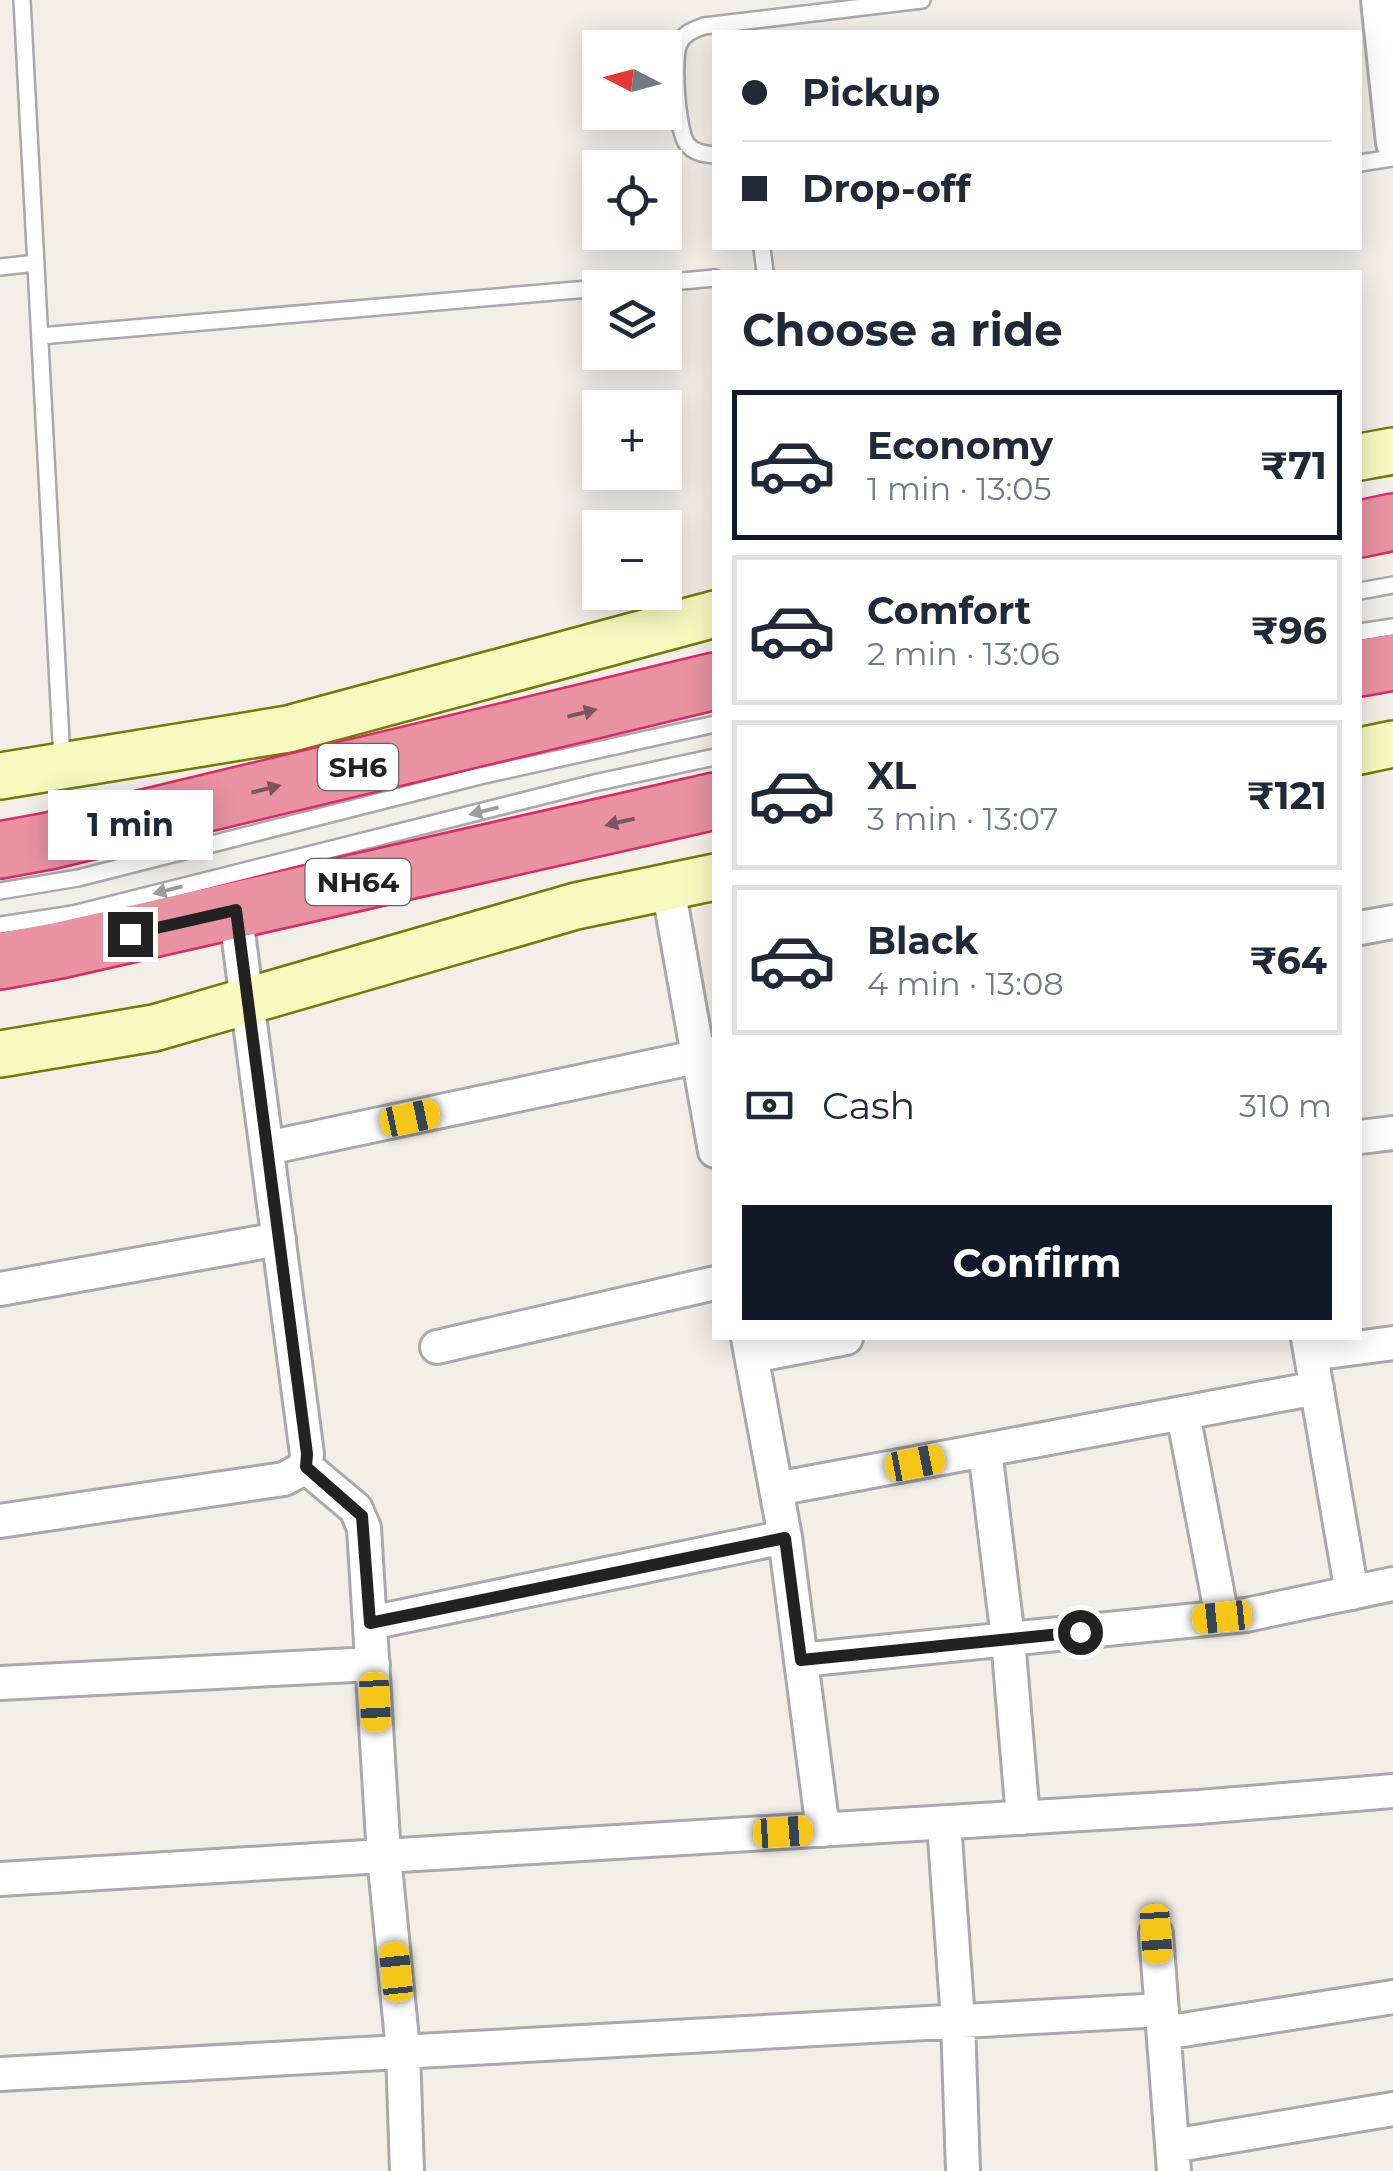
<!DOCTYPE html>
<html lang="en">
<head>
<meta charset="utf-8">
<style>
  :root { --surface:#fff; --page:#f2f2f3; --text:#1f2937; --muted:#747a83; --line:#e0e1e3; --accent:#111827 }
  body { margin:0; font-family:Montserrat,sans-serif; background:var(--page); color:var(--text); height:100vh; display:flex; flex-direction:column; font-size:38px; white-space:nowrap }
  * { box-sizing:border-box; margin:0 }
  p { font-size:32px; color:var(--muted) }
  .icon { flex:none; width:55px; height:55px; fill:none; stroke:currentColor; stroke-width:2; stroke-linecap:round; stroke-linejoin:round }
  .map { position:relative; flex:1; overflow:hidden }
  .details { position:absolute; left:712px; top:270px; width:650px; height:1070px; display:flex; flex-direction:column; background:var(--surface); border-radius:0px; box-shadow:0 5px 25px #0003 }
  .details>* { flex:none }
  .top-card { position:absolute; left:712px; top:30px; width:650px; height:220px; border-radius:0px; box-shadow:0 5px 25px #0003; display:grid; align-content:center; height:220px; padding:0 30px; background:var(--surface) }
  .needle { width:65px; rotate:276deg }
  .fabs { position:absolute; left:582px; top:30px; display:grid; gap:20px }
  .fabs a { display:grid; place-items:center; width:100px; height:100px; border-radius:0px; background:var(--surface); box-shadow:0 5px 25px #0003; font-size:50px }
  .end { position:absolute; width:45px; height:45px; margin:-22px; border:12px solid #222; background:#fff; box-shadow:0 0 0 5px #fff }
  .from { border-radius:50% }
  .bubble { position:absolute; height:70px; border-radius:0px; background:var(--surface); box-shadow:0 5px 25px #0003; font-size:32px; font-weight:700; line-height:70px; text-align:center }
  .car { position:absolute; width:30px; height:60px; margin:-30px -15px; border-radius:12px; box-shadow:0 0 8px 2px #0007; background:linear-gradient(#f5c518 24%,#345 0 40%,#f5c518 0 76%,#345 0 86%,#f5c518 0) }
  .top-card b { display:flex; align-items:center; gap:35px; height:95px; font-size:38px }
  .top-card b+b { border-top:2px solid var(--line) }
  .top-card i { width:25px; height:25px; background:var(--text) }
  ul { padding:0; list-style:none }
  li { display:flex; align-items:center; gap:30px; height:150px; margin:0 20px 15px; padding:0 10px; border:5px solid var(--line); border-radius:0px }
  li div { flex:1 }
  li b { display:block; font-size:38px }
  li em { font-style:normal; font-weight:700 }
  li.current { border-color:var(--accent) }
  li>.icon { width:90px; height:90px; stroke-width:1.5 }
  h2 { padding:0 30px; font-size:45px; line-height:120px }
  .pay { display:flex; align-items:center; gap:25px; height:110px; padding:0 30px; font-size:38px }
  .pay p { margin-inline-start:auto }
  .primary-button { display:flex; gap:20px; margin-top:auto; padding:20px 30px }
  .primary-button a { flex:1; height:115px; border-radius:0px; background:var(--accent); color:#fff; font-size:40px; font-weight:700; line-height:115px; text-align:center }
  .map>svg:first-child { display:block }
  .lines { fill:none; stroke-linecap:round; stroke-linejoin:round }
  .lane-casing { stroke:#a9a9a9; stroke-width:20 }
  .street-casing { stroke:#a9a9a9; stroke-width:38 }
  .secondary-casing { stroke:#707d05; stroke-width:50 }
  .highway-casing { stroke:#dc2a67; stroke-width:60 }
  .lane { stroke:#fff; stroke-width:15 }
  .street { stroke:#fff; stroke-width:32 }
  .secondary { stroke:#f7fabf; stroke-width:45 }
  .highway { stroke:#e892a2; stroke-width:55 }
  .oneway { fill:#7b545c }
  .oneway2 { fill:#9c9c9c }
  .route { stroke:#222; stroke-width:12 }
  .labels { text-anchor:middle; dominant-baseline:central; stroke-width:10; stroke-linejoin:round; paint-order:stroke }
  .shield { fill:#fff; stroke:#646464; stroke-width:2.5 }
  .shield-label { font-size:28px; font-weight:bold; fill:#222 }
</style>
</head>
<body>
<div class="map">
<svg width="1393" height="2171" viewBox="0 0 1393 2171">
  <rect width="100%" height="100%" fill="#f2efe9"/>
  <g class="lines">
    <!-- lane casing -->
    <g class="lane-casing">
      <path id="lane" d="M22,0L62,760
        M715,155C704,154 694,153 687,144C677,131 672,58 679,44C684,33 693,30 704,26L922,0
        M1360,163L1393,158
        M762,248L765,272
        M0,267L36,263
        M604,288L715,278
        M40,336L600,288
        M1360,591L1393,585
        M1360,632L1393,627
        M0,891L78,878L480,776L715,724
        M0,925L73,914L594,783L715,757"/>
    </g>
    <!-- street casing -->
    <g class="street-casing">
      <path id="street" d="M1378,0L1393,143
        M668,887L715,1151
        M1360,928L1393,922
        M1360,1137L1393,1133
        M267,1148L715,1053
        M0,1289L279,1239
        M748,1338L785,1537L823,1830
        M1308,1338L1352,1593
        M437,1347L715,1283
        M1311,1354L1393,1343
        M752,1356L846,1338
        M1183,1414L1222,1617
        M985,1450L1008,1639L1023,1818
        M306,1467L356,1509L364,1528L384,1856L403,2050L407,2171
        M776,1489L1317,1388
        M0,1521L284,1479L306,1467L307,1454L235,910
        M370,1623L785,1537
        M801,1660L1246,1615L1393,1584
        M0,1683L373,1664
        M944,1823L958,2021L963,2171
        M0,1879L1199,1807L1393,1791
        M1156,1934L1174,2171
        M1164,2033L1393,1997
        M0,2074L1162,2010
        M1172,2146L1393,2109"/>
    </g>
    <!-- secondary casing -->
    <g class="secondary-casing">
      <path id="secondary" d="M1360,457L1393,451
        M1360,751L1393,744
        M0,776L288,729L715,614
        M0,1054L154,1028L576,906L715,877"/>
    </g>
    <!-- highway casing -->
    <g class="highway-casing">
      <path id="highway" d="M1360,529L1393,522
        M1360,668L1393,662
        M0,850L49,841L715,681
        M0,961L60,950L715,801"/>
    </g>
    <!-- lane -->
    <use href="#lane" class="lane"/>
    <!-- street -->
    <use href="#street" class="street"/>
    <!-- secondary -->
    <use href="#secondary" class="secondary"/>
    <!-- highway -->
    <use href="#highway" class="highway"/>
  </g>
  <!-- one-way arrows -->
  <defs><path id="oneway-solid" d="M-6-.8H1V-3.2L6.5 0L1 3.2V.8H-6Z" transform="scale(2.5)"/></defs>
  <g class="oneway">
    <use href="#oneway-solid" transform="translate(582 713) rotate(-14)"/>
    <use href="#oneway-solid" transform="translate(266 789) rotate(-14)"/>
    <use href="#oneway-solid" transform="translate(620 822) rotate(167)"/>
  </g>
  <g class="oneway2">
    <use href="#oneway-solid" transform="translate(484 811) rotate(166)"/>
    <use href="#oneway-solid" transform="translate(168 890) rotate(166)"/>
  </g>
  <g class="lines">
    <!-- route -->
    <path class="route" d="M130,934L236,910L307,1454L306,1467L362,1516L370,1623L785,1538L801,1660L1080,1632"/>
  </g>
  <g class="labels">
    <!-- shield labels -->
    <g class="shield">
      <rect x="318" y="744" width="80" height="46" rx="8"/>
      <rect x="305.5" y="859" width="105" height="46" rx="8"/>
    </g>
    <g class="shield-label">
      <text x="358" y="767">SH6</text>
      <text x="358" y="882">NH64</text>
    </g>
  </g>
</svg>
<div class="fabs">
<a><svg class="needle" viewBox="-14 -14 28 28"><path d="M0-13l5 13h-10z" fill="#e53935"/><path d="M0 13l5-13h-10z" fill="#747a83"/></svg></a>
<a><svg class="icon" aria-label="locate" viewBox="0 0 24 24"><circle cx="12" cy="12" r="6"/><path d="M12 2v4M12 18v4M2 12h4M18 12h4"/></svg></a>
<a><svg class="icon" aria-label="layers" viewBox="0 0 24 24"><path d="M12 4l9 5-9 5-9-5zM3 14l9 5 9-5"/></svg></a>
<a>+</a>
<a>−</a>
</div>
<i class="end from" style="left:1080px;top:1632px"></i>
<i class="end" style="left:130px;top:934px"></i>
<div class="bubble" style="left:48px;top:790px;width:165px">1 min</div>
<i class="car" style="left:410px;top:1118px;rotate:78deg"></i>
<i class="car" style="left:915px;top:1463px;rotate:79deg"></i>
<i class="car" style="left:1222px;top:1617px;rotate:264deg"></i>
<i class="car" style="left:375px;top:1702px;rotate:177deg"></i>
<i class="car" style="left:783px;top:1832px;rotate:86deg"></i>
<i class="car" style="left:1156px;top:1934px;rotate:176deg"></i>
<i class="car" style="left:396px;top:1972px;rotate:354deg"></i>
<div class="top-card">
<b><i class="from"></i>Pickup</b>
<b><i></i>Drop-off</b>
</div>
<section class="details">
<h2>Choose a ride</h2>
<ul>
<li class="current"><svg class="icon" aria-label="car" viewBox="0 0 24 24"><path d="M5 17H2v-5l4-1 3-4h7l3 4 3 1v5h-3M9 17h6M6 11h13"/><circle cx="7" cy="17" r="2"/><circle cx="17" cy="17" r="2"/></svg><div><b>Economy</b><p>1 min · 13:05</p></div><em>₹71</em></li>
<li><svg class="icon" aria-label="car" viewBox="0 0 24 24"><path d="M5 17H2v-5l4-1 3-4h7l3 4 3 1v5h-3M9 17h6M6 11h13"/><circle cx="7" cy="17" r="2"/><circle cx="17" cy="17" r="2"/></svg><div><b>Comfort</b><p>2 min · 13:06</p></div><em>₹96</em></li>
<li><svg class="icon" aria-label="car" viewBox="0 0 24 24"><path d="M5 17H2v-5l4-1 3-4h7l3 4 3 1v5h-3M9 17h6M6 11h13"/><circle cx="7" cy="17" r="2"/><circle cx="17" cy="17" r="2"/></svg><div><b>XL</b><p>3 min · 13:07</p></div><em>₹121</em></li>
<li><svg class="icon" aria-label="car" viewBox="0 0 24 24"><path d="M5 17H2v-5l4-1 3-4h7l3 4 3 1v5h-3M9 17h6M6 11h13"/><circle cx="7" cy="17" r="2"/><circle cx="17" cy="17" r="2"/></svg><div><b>Black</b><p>4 min · 13:08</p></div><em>₹64</em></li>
</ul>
<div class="pay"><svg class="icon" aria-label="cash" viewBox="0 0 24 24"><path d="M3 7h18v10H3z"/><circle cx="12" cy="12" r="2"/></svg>Cash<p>310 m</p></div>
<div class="primary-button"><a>Confirm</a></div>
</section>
</div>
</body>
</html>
